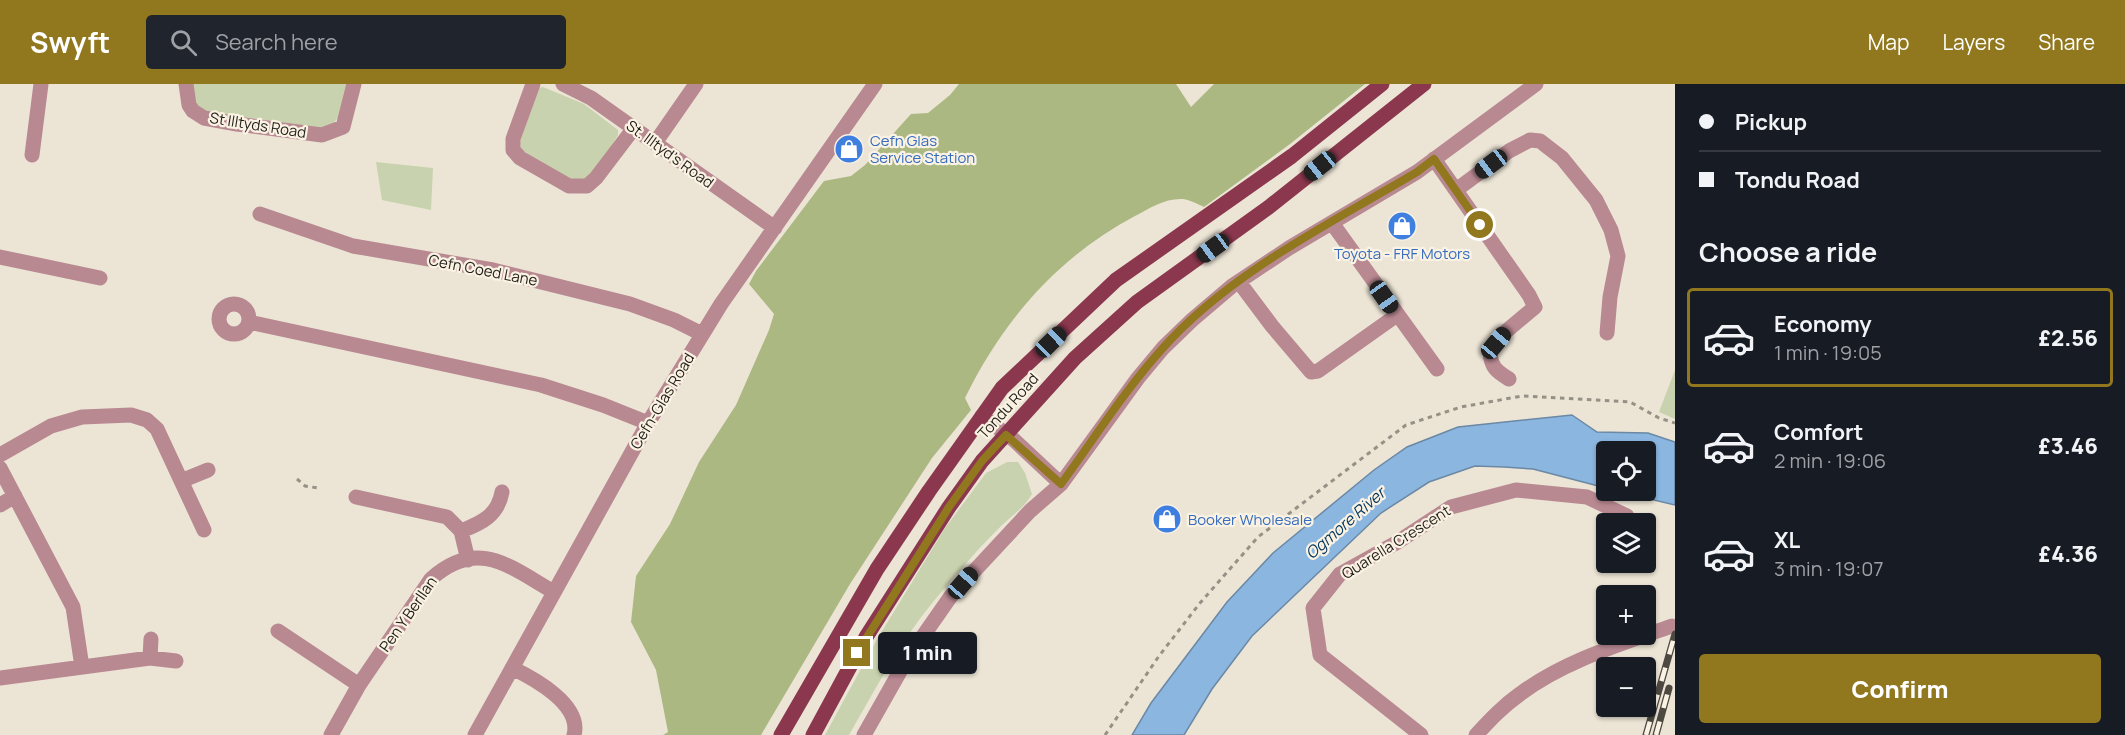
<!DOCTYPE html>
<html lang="en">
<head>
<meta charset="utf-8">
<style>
  :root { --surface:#171b24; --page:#20242c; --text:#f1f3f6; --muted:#9ea1a6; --line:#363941; --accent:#91781f }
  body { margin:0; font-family:Manrope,sans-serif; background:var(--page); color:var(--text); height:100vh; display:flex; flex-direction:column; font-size:22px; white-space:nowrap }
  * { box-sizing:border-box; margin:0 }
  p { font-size:20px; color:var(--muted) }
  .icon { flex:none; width:33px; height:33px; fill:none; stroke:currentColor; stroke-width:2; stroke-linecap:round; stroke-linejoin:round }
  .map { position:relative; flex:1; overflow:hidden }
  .side { display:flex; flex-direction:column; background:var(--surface); width:450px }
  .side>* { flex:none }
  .hud { display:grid; align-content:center; height:132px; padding:0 24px; background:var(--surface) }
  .fabs { position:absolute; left:1596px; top:357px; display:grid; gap:12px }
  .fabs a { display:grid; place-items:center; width:60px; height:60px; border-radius:6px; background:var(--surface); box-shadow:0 2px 4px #0004; font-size:30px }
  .end { position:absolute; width:27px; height:27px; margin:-14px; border:8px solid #91781f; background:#fff; box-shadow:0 0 0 3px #fff }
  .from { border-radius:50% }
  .bubble { position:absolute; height:42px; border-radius:6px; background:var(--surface); box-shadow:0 2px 4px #0004; font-size:20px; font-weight:800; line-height:42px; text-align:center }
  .car { position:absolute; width:18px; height:36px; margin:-18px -9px; border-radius:8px; box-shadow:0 0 4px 2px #0007; background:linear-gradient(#222 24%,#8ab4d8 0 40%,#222 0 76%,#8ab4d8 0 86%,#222 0) }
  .hud b { display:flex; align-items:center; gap:21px; height:57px; font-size:22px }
  .hud b+b { border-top:2px solid var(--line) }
  .hud i { width:15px; height:15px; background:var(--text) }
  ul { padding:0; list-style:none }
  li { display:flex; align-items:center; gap:18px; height:99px; margin:0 12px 9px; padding:0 12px; border:3px solid transparent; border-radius:6px }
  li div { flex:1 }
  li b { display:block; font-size:22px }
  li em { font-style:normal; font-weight:800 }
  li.selected { border-color:var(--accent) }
  li>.icon { width:54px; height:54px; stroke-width:1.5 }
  h2 { padding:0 24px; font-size:27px; line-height:72px }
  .primary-button { display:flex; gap:12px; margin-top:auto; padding:12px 24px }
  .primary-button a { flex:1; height:69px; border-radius:6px; background:var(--accent); color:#fff; font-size:24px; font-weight:800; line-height:69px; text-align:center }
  header { display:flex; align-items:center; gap:36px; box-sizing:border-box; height:84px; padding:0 30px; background:var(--accent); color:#fff }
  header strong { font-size:28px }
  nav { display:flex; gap:33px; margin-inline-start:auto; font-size:21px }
  .search { width:420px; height:54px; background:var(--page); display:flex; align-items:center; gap:15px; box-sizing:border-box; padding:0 21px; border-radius:6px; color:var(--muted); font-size:22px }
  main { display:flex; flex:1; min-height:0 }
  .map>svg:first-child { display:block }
  .green { fill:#c9d2ae }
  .forest { fill:#abb882 }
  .water { fill:#8bb6df; stroke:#6b88a4; stroke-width:1.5 }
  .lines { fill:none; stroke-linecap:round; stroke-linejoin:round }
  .path { stroke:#969186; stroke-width:3; stroke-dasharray:4.5 4.5; stroke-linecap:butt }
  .minor { stroke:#b98992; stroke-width:15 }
  .major { stroke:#8b384e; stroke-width:15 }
  .rail-casing { stroke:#4d4942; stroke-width:7 }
  .rail { stroke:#faf2e3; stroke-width:4.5; stroke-dasharray:14; stroke-linecap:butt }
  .route { stroke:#91781f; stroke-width:8 }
  .labels { text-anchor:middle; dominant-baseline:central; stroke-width:4.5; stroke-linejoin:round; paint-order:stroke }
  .street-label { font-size:15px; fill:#211e19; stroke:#faf2e3 }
  .shop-label { font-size:15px; fill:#366cbe; stroke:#faf2e3; text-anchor:start }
  .water-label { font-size:16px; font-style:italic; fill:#03365d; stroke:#faf2e3 }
</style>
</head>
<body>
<header>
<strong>Swyft</strong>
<div class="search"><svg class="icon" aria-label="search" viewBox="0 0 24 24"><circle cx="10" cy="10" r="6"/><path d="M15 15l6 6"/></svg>Search here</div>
<nav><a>Map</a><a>Layers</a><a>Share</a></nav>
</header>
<main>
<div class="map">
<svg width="1675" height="651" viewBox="0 0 1675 651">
  <rect width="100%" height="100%" fill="#ece5d6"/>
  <!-- green -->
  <path class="green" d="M193,0H348C343,20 344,36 324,45L211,30C194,22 194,18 193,0Z
    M543,3L584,20L618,46V51C608,66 594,100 573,97C566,95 535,76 526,71L521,65L520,58L539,4Z
    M376,78L433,84L431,126L382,116Z
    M1675,286V335L1659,328Z
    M1007,378H1018L1025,389L1032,410C1024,425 1009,433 997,446C974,469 953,494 933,518C899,559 875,606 849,651H825L876,557L945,444L986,389Z"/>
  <!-- forest -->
  <path class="forest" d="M959,0H1176L1191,23L1214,0H1365L1290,60L1204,123C1198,120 1190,116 1183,115C1165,114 1150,124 1135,132C1058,173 1003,236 965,314L971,326L932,374L850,500L761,651H663L668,648L656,586L631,538L636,492L670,440L699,378L736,321L769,246L774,230L749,200L756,187L824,97L851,92L865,81L911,30L928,29L950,11Z"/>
  <!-- water -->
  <path class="water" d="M1572,331L1597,348L1648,349L1675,358V421L1616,407L1646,406V368H1606V404L1533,385L1504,383L1475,382L1429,398L1381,429L1252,552L1212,605L1184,651H1132L1151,619L1227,518L1273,469L1374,386L1407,363L1458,343Z"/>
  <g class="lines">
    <!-- path -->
    <path class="path" d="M297,395L305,402L318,404
      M1105,651L1159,572L1200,519L1258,453L1406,341L1461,323L1522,312L1630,318L1659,334L1675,339"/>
    <!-- minor -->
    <path class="minor" d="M186,0L189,21L193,27L204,34L237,40L322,51L343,43L354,0
      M533,0L513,55V66L520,74L569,102H587L596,94L634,44
      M563,0L591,14L775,144
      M655,59L696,0
      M32,71L41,0
      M1434,75L1529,211L1535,223L1504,249L1490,268C1491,283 1496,287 1509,295
      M1456,106L1509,67L1530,56L1540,57L1562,74L1596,116L1611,146L1618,172L1610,213L1607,249
      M260,130L353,162L493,186L630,220L674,236L702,250
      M1332,139L1437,285
      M0,173L100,194
      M1239,198L1272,242L1311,288L1318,287L1397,231
      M219 235a15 15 0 1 1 30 0a15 15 0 1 1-30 0Z
      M249,238L541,301L603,321L648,339
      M982,332L1014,356L1061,400
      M0,371L51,342L82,333L131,331L147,336L157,345L204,446
      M0,384L73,523L82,583
      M181,397L208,386
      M356,413L447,433L461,447L468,476
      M0,421L15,412
      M461,447C482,439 498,431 502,408
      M278,547L359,601
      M150,574L151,555
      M512,584C535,595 582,621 574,651
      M0,594L150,574L176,577
      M331,651L359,601L431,495C478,453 510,483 554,508
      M475,651L648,339L721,220L875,0
      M864,651L907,575L951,512L1030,427L1061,400L1138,294L1163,264L1192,236L1232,202L1289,164L1417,88L1536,0
      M1421,651L1320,571L1313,524L1340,490L1396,459L1451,423L1516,406L1587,413L1627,432
      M1476,651C1490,636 1503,622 1520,610C1564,577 1621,560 1672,542"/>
    <!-- major -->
    <path class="major" d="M781,651L877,485L929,407L1002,304L1116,196L1292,72L1382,0
      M813,651L866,553L949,423L982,377L1075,274L1137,218L1269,123L1424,0"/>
    <!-- rail casing -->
    <g class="rail-casing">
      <path id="rail" d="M1646,651L1675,550
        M1656,651L1669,604"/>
    </g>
    <!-- rail -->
    <use href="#rail" class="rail"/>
  </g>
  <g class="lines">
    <!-- route -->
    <path class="route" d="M857,569L949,423L982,377L1006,351L1061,400C1094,355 1125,306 1162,265C1229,189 1331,139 1417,88L1434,75L1480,141"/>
  </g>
  <!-- icons -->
  <defs>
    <g id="shop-disc" transform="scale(1.5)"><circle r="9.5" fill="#3f7fe0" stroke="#faf2e3"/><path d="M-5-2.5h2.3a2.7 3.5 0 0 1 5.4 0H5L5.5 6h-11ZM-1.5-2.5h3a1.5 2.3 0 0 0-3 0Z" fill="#fff"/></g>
  </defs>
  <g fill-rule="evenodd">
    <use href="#shop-disc" x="849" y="65"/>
    <use href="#shop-disc" x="1402" y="142"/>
    <use href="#shop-disc" x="1167" y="435"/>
  </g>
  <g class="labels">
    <!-- street labels -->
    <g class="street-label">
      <text transform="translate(258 41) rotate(9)">St Illtyds Road</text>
      <text transform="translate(670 70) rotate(36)">St. Illtyd's Road</text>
      <text transform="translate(483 186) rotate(11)">Cefn Coed Lane</text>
      <text transform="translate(662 317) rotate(-59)">Cefn-Glas Road</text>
      <text transform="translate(1008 322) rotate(-48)">Tondu Road</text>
      <text transform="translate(1396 458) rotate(-32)">Quarella Crescent</text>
      <text transform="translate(408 530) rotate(-55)">Pen Y Berllan</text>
    </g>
    <!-- shop labels -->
    <g class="shop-label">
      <text x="870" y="56">Cefn Glas<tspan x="870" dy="17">Service Station</tspan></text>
      <text x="1402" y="169" text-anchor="middle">Toyota - FRF Motors</text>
      <text x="1188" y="435">Booker Wholesale</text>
    </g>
    <!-- water labels -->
    <g class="water-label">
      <text transform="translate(1345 439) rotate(-41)">Ogmore River</text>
    </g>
  </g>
</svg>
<div class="fabs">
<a><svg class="icon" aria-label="locate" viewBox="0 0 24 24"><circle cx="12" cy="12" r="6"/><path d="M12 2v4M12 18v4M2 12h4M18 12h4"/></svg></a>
<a><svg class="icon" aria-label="layers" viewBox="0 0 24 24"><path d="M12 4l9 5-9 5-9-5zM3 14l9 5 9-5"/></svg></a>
<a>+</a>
<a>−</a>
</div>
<i class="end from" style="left:1480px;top:141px"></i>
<i class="end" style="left:857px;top:569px"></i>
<div class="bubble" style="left:878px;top:548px;width:99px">1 min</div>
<i class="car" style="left:1491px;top:80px;rotate:233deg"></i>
<i class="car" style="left:1320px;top:82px;rotate:231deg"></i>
<i class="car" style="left:1213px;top:164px;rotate:234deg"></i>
<i class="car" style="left:1384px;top:213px;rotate:145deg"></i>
<i class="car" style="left:1051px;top:258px;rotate:46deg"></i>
<i class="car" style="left:1496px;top:259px;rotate:40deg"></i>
<i class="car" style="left:963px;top:499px;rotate:41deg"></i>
</div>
<section class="side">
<div class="hud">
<b><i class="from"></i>Pickup</b>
<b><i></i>Tondu Road</b>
</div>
<h2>Choose a ride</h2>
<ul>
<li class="selected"><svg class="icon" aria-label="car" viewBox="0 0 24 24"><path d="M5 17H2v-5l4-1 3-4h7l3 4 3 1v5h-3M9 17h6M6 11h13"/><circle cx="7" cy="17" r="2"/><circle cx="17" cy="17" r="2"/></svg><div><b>Economy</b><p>1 min · 19:05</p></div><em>£2.56</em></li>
<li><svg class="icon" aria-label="car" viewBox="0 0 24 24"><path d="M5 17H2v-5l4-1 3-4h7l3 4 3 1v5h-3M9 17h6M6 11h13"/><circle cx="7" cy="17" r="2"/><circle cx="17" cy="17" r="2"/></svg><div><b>Comfort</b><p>2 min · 19:06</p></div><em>£3.46</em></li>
<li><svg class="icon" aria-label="car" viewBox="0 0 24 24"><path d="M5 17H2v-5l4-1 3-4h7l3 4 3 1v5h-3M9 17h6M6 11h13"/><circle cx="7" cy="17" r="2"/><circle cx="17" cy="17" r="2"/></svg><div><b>XL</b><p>3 min · 19:07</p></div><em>£4.36</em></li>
</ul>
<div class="primary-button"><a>Confirm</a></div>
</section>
</main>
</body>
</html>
